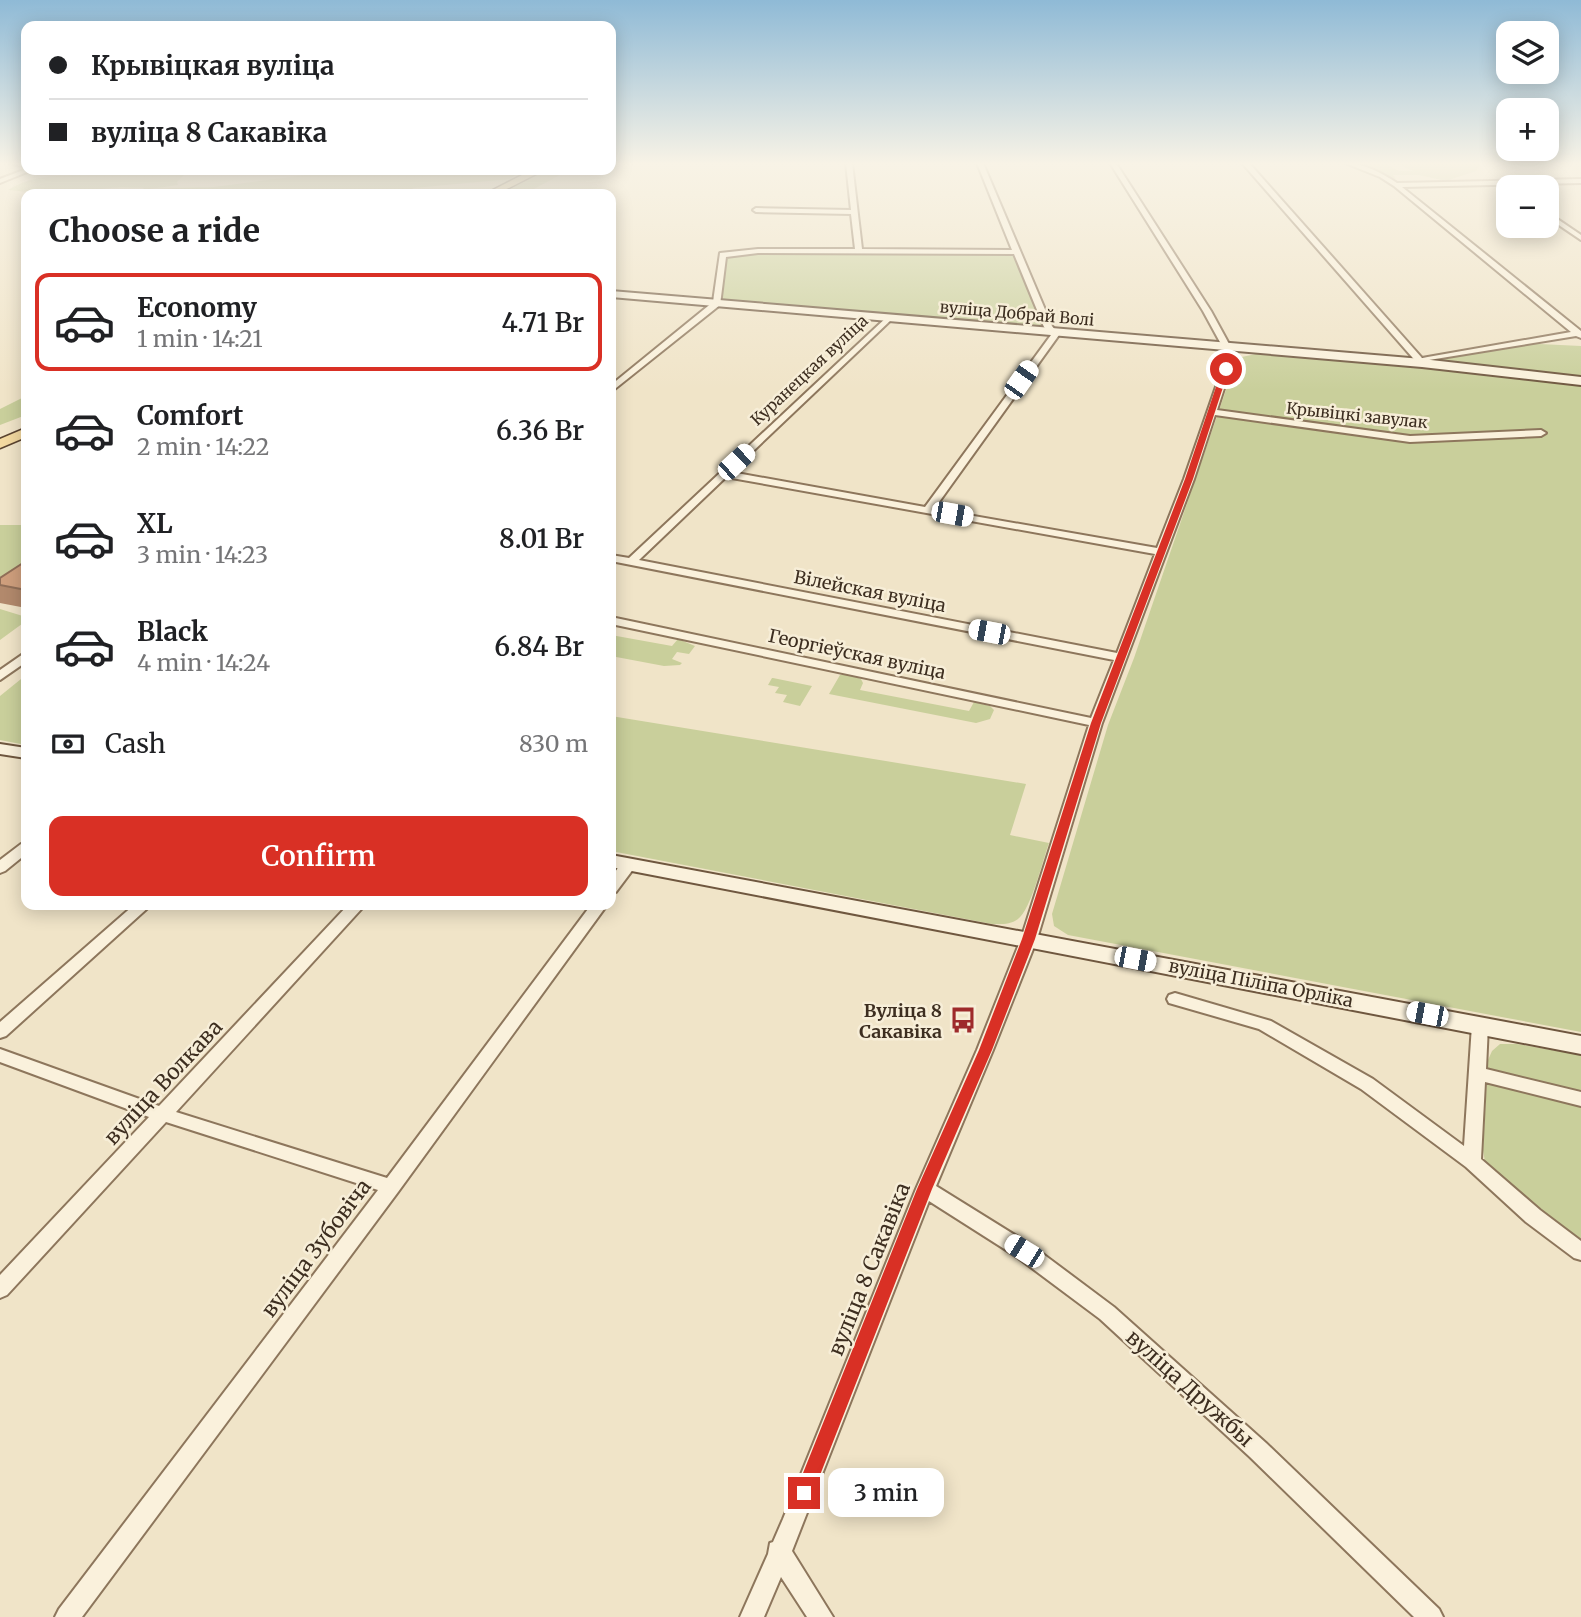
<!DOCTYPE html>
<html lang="en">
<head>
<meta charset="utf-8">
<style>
  :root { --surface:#fff; --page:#f6f6f6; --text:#202124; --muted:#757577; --line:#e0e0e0; --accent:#d93025 }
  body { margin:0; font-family:Merriweather,serif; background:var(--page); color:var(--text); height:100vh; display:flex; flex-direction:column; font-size:26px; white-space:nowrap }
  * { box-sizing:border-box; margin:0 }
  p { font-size:23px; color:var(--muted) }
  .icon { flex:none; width:38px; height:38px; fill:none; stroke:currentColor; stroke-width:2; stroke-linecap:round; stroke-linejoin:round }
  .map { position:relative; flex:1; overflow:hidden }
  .drawer { position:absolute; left:21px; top:189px; width:595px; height:721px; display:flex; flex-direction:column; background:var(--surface); border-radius:14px; box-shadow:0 4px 18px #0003 }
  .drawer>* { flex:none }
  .guide { position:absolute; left:21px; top:21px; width:595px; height:154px; border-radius:14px; box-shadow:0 4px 18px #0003; display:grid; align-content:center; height:154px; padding:0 28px; background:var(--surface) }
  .buttons { position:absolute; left:1496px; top:21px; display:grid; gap:14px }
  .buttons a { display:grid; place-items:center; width:63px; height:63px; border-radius:14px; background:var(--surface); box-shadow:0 4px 18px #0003; font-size:35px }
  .end { position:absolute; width:32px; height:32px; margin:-16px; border:9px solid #d93025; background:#fff; box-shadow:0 0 0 4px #fff }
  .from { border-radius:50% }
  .bubble { position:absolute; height:49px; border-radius:14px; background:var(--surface); box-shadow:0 4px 18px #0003; font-size:23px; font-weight:600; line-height:49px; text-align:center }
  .car { position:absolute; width:21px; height:42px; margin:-21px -10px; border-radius:9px; box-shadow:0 0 5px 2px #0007; background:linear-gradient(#fff 24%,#345 0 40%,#fff 0 76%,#345 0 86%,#fff 0) }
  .guide b { display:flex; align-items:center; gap:24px; height:66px; font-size:26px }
  .guide b+b { border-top:2px solid var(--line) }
  .guide i { width:18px; height:18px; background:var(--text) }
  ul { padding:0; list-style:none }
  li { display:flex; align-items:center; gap:21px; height:98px; margin:0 14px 10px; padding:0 14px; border:4px solid transparent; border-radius:14px }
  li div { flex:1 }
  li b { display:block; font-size:26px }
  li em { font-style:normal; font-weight:600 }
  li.current { border-color:var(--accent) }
  li>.icon { width:63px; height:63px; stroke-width:1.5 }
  h2 { padding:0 28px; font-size:32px; line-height:84px }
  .pay { display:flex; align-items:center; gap:18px; height:77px; padding:0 28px; font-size:26px }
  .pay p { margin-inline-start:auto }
  .primary-button { display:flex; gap:14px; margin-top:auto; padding:14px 28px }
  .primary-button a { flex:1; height:80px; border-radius:14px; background:var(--accent); color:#fff; font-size:28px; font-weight:600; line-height:80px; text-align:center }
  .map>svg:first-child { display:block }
  .green { fill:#c9cf9b }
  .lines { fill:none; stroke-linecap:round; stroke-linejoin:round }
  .street-casing { stroke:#8d765c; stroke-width:4 }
  .secondary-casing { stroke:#6f573f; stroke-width:4 }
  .primary-casing { stroke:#5b4430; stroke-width:3 }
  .street { fill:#faf1dc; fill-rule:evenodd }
  .secondary { fill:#faf1dc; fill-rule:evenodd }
  .primary { fill:#f3d9a0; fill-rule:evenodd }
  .wall { fill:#b2896c }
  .building { fill:#cf9f7d; stroke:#916f58; stroke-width:2 }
  .route { fill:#d93025 }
  .labels { text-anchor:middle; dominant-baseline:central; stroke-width:5; stroke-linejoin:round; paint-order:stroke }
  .far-street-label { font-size:16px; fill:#3d2e20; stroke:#f7eed8 }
  .street-label { font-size:18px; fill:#3d2e20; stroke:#f7eed8 }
  .poi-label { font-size:18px; font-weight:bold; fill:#3d2e20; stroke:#f7eed8; text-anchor:end }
  .near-street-label { font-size:21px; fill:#3d2e20; stroke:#f7eed8 }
</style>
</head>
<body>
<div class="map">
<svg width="1581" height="1617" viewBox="0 0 1581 1617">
  <rect width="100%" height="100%" fill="#f0e4c8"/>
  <!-- green -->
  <path class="green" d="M1354,163H1384L1399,171H1413L1396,163H1482L1476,171L1446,181L1419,175H1393L1396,179L1390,178Z
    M132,170H227L185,174L177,182L178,185L150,189L214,187L343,170H522L510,179L414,188L408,191L379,194H150L140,191L144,188L122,187L49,194L8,190C46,166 91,182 132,170Z
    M545,170H569L534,189L537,194H518L521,191L501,193Z
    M1016,252L1052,331L717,303L721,258L732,253Z
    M1520,343L1581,346V1032L1068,935L1054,926L1052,914L1108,725L1134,658L1237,358L1256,354L1352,360L1426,358Z
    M26,396V415L0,425V409Z
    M0,525H26V584L0,603Z
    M0,609L26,617V621L0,640Z
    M611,635L672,646L678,639L695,646L689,654L677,652L672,659L682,663L680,665L664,666L611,656Z
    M848,674L861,679L863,683L860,690L969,711L974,702L990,706L994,710L990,719L976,723L829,694L840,675Z
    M26,675V745L0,740V696Z
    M772,678H773L812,686L800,706L783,702L787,695L775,693L779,687L768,685Z
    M611,716L1026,784L1010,835L1049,843C1043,859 1031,910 1018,919C1010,925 1001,924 992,924L611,851Z
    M1500,1044H1517L1581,1055V1240L1493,1174L1485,1162L1483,1150L1488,1060L1492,1051Z"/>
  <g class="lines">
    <!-- street casing -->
    <g class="street-casing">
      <path id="street" d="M9,163H26V167Z
        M846,163H852L862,249L1012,250L977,163H983L1052,326L1059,335L934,509L1157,548L1184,479L1227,355L1203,311L1110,163H1116L1211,311L1235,355L1217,410L1410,436L1541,430L1546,433L1541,436L1410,442L1215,415L1194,479L1102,723L1037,939L993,1050L936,1186L1031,1245L1114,1307L1266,1443L1439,1609L1443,1617H1414L1250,1457L1100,1319L1017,1257L929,1201L792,1551L833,1617H807L781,1577L764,1617H740L768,1554L770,1543L773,1542L783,1519L916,1189L977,1050L1021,939L1089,725L611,624V617L1091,718L1114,660L611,561V555L629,558L888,316H891V320L731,472L925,507L1051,335L1044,327L1014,254L758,253L726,257L720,305L611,392V385L713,302L720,253L758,249H855L851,214L756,212L753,210L756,208L851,210ZM726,477L1155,554L1117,653L639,560Z
        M1242,163H1249L1422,358L1571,332L1394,186L1380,177L1345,163C1363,163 1382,173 1397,183L1581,179V183L1402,187L1581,331V338L1576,336L1429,360L1425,365H1419Z
        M26,169L32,170L0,183V179Z
        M1547,212L1581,235V240L1547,217Z
        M26,652V662L0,680V670Z
        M26,842V854L5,871L0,873V860L21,844Z
        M630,859L637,864L616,892L611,894C611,880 615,864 630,859Z
        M134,905H151L6,1036L0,1038V1022Z
        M348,905H365L176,1112L387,1178L591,905H607L398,1192L82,1617H55L59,1609L378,1190L166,1122L7,1295L0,1298V1275L149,1117L0,1062V1049L159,1106Z
        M1175,993L1271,1021L1373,1079L1464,1146L1472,1025L1474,1021L1480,1019L1486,1021L1488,1025L1486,1069L1581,1092V1106L1485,1082L1481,1159L1540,1210L1581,1241V1260L1574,1258L1526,1222L1466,1167L1361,1089L1259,1029L1169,1003L1167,999L1169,995Z"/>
    </g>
    <!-- secondary casing -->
    <g class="secondary-casing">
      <path id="secondary" d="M611,291L1422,359L1581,377V385L1422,367L611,297Z
        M0,744L26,748V758L0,754Z
        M611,855L1581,1036V1054L611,867Z"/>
    </g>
    <!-- primary casing -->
    <g class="primary-casing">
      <path id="primary" d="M532,170H544L497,194H485Z
        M26,428V437L0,448V439Z"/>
    </g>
    <!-- street -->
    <use href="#street" class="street"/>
    <!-- secondary -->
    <use href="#secondary" class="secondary"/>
    <!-- primary -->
    <use href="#primary" class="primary"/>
  </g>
  <!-- wall -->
  <path class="wall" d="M26,561V608L0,603V578Z"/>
  <!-- building -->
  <path class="building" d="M26,561V590L0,585V578Z"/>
  <!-- sky -->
  <linearGradient id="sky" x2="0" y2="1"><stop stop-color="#8fbad6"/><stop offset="0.42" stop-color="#f8f3e6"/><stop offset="1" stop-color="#f8f3e6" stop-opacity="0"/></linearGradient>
  <rect width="1581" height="390" fill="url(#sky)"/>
  <!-- route -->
  <path class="route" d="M1226,367L1229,369L1193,479L1101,723L1035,939L992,1050L932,1189L813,1493L811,1499L804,1502L798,1499L795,1493L917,1189L979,1050L1022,939L1091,723L1185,479L1222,369Z"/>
  <!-- icons -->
  <defs>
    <g id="bus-bare" transform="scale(2.1)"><path d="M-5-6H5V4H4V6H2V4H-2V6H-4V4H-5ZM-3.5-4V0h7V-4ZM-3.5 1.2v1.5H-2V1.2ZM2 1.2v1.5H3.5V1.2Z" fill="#9e2a2b" stroke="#f7eed8" stroke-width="2.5" paint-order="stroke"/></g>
  </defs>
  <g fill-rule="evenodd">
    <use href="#bus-bare" x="963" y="1020"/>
  </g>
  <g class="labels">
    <!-- far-street labels -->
    <g class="far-street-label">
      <text transform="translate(1017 313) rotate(5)">вуліца Добрай Волі</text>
      <text transform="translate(809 370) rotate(-43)">Куранецкая вуліца</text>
      <text transform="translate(1357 415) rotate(6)">Крывіцкі завулак</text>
    </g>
    <!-- street labels -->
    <g class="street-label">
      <text transform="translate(870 591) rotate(11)">Вілейская вуліца</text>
      <text transform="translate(857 654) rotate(12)">Георгіеўская вуліца</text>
      <text transform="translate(1261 983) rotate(11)">вуліца Піліпа Орліка</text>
    </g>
    <!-- poi labels -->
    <g class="poi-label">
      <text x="942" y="1010">Вуліца 8<tspan x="942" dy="21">Сакавіка</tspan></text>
    </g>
    <!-- near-street labels -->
    <g class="near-street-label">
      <text transform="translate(163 1082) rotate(-47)">вуліца Волкава</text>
      <text transform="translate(316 1248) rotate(-53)">вуліца Зубовіча</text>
      <text transform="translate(869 1269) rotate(-68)">вуліца 8 Сакавіка</text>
      <text transform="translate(1190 1388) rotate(42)">вуліца Дружбы</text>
    </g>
  </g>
</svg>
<div class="buttons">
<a><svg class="icon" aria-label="layers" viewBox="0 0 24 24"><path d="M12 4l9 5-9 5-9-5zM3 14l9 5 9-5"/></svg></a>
<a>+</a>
<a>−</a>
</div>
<i class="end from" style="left:1226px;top:369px"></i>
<i class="end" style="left:804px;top:1493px"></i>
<div class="bubble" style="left:828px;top:1468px;width:116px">3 min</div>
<i class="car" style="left:1021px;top:380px;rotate:35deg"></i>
<i class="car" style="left:736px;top:462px;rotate:47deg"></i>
<i class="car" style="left:952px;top:514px;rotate:100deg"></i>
<i class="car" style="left:989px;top:632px;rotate:281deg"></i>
<i class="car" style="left:1135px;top:959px;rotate:101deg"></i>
<i class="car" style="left:1427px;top:1014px;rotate:281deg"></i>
<i class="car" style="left:1024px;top:1251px;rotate:302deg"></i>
<div class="guide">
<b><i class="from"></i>Крывіцкая вуліца</b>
<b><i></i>вуліца 8 Сакавіка</b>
</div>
<section class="drawer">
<h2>Choose a ride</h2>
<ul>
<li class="current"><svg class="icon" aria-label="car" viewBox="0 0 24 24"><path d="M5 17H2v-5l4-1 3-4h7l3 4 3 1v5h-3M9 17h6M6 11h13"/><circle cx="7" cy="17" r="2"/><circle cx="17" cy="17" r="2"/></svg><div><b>Economy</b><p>1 min · 14:21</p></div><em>4.71 Br</em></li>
<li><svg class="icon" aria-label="car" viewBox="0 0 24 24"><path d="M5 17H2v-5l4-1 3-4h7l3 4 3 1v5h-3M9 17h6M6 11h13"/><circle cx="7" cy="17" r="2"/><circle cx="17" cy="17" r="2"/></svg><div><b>Comfort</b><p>2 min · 14:22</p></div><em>6.36 Br</em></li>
<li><svg class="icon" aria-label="car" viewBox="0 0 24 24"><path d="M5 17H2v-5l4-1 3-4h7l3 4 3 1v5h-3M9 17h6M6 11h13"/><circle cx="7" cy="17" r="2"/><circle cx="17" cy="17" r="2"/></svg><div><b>XL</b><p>3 min · 14:23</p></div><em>8.01 Br</em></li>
<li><svg class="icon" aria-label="car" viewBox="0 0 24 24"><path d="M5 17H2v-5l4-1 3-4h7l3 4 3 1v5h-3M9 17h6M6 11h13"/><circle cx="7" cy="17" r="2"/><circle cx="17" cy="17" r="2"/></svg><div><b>Black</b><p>4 min · 14:24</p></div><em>6.84 Br</em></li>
</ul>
<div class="pay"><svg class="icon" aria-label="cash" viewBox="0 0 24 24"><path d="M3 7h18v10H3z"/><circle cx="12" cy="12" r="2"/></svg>Cash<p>830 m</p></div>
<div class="primary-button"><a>Confirm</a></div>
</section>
</div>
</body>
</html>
